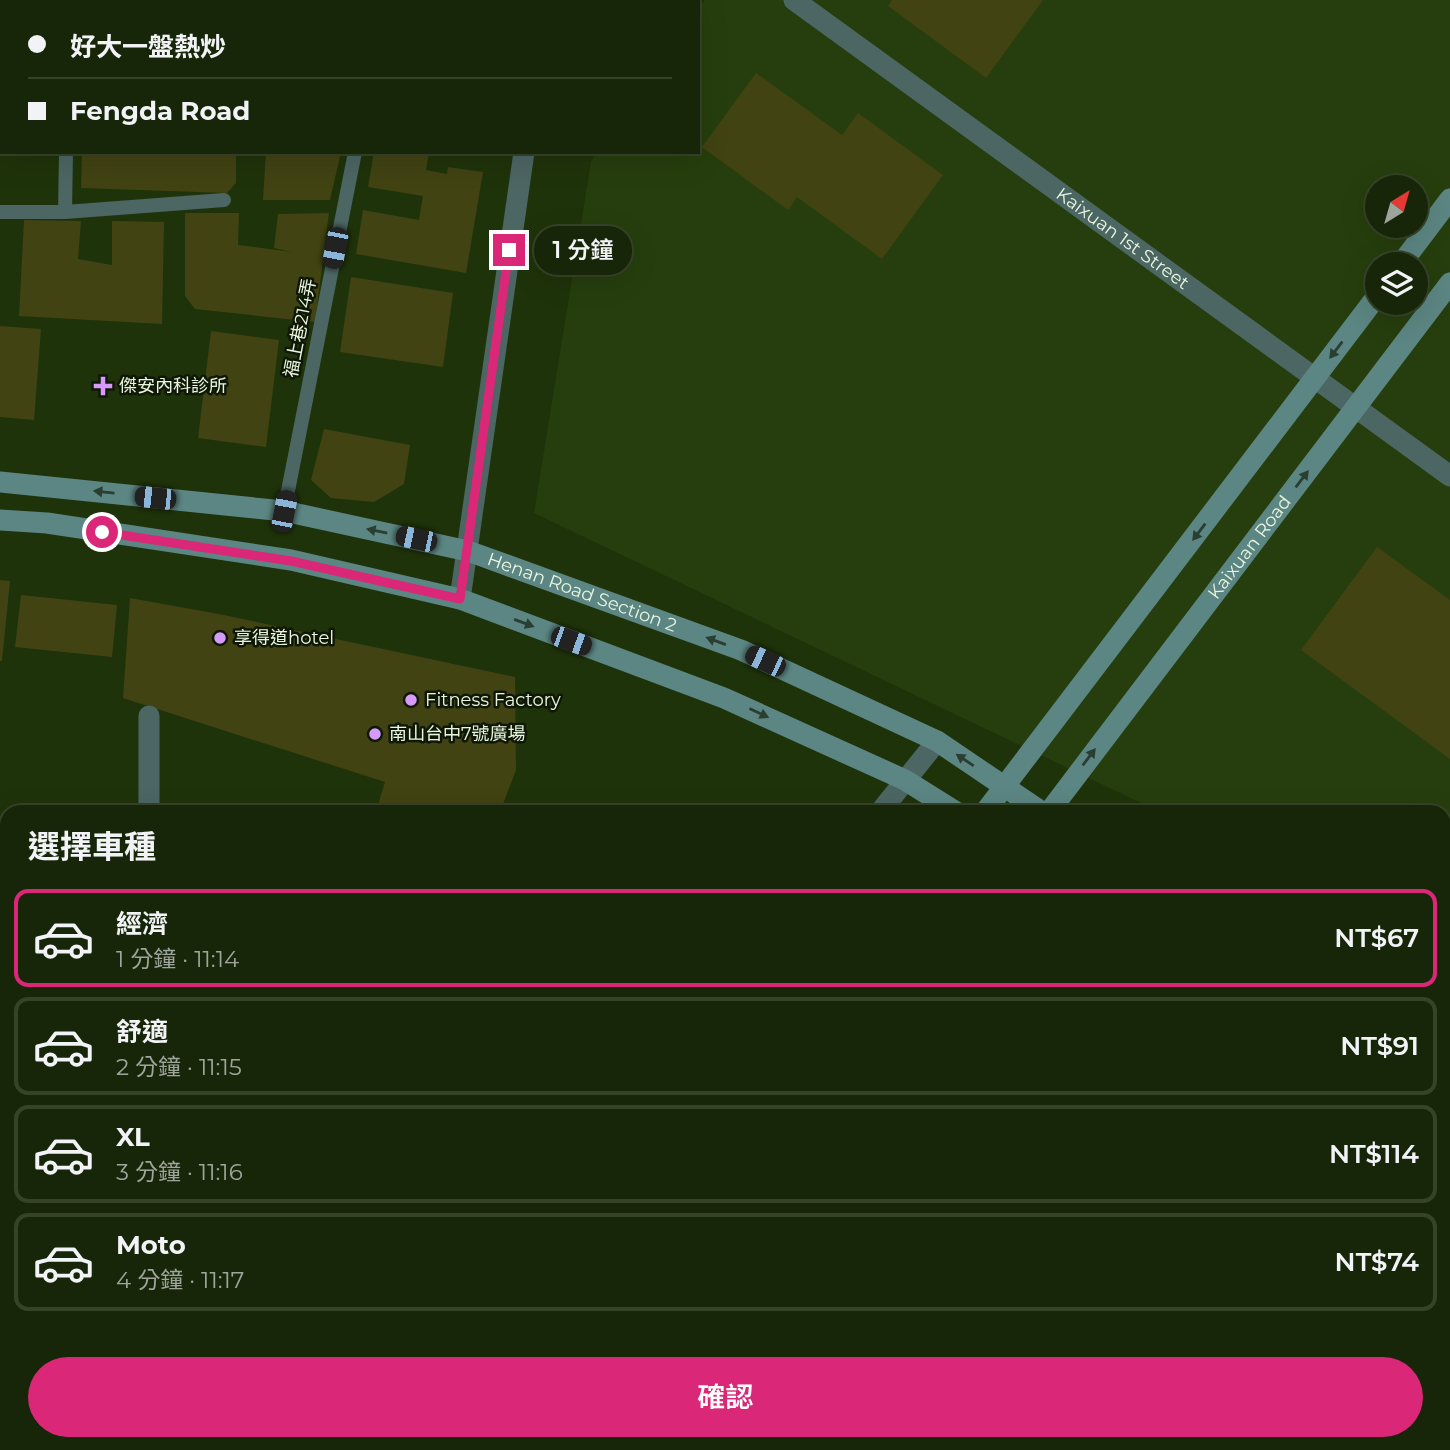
<!DOCTYPE html>
<html lang="zh-TW">
<head>
<meta charset="utf-8">
<style>
  :root { --surface:#172608; --page:#243216; --text:#f1f3f6; --muted:#9ea59c; --line:#364329; --accent:#db2777 }
  body { margin:0; font-family:Montserrat,"Noto Sans TC",sans-serif; background:var(--page); color:var(--text); height:100vh; display:flex; flex-direction:column; font-size:26px; white-space:nowrap }
  * { box-sizing:border-box; margin:0 }
  p { font-size:23px; color:var(--muted) }
  .icon { flex:none; width:38px; height:38px; fill:none; stroke:currentColor; stroke-width:2; stroke-linecap:round; stroke-linejoin:round }
  .map { position:relative; flex:1; overflow:hidden }
  .details { position:absolute; left:0px; top:805px; width:1451px; height:646px; display:flex; flex-direction:column; background:var(--surface); border-radius:21px 21px 0 0; box-shadow:0 7px 28px #0002,0 0 0 2px var(--line) }
  .details>* { flex:none }
  .guide { position:absolute; left:0px; top:0px; width:700px; height:154px; box-shadow:0 7px 28px #0002,0 0 0 2px var(--line); display:grid; align-content:center; height:154px; padding:0 28px; background:var(--surface) }
  .needle { width:46px; rotate:37deg }
  .tools { position:absolute; left:1365px; top:175px; display:grid; gap:14px }
  .tools a { display:grid; place-items:center; width:63px; height:63px; border-radius:50%; background:var(--surface); box-shadow:0 7px 28px #0002,0 0 0 2px var(--line); font-size:35px }
  .end { position:absolute; width:32px; height:32px; margin:-16px; border:9px solid #db2777; background:#fff; box-shadow:0 0 0 4px #fff }
  .from { border-radius:50% }
  .bubble { position:absolute; height:49px; border-radius:24px; background:var(--surface); box-shadow:0 7px 28px #0002,0 0 0 2px var(--line); font-size:23px; font-weight:600; line-height:49px; text-align:center }
  .car { position:absolute; width:21px; height:42px; margin:-21px -10px; border-radius:9px; box-shadow:0 0 5px 2px #0007; background:linear-gradient(#222 24%,#8ab4d8 0 40%,#222 0 76%,#8ab4d8 0 86%,#222 0) }
  .guide b { display:flex; align-items:center; gap:24px; height:66px; font-size:26px }
  .guide b+b { border-top:2px solid var(--line) }
  .guide i { width:18px; height:18px; background:var(--text) }
  ul { padding:0; list-style:none }
  li { display:flex; align-items:center; gap:21px; height:98px; margin:0 14px 10px; padding:0 14px; border:4px solid var(--line); border-radius:14px }
  li div { flex:1 }
  li b { display:block; font-size:26px }
  li em { font-style:normal; font-weight:600 }
  li.on { border-color:var(--accent) }
  li>.icon { width:63px; height:63px; stroke-width:1.5 }
  h2 { padding:0 28px; font-size:32px; line-height:84px }
  .action { display:flex; gap:14px; margin-top:auto; padding:14px 28px }
  .action a { flex:1; height:80px; border-radius:42px; background:var(--accent); color:#fff; font-size:28px; font-weight:600; line-height:80px; text-align:center }
  .map>svg:first-child { display:block }
  .built { fill:#263e0d; fill-rule:evenodd }
  .building { fill:#414313 }
  .lines { fill:none; stroke-linecap:round; stroke-linejoin:round }
  .lane { stroke:#4c6664; stroke-width:14 }
  .street { stroke:#4c6664; stroke-width:21 }
  .secondary { stroke:#5c8683; stroke-width:21 }
  .oneway { fill:#2a3e32 }
  .route { stroke:#db2777; stroke-width:9 }
  .poi-dot { fill:#d69bfa; stroke:#0f1807; stroke-width:2.5 }
  .labels { text-anchor:middle; dominant-baseline:central; stroke-width:5; stroke-linejoin:round; paint-order:stroke }
  .street-label { font-size:18px; fill:#e9f6df; stroke:#0f1807 }
  .poi-label { font-size:18px; fill:#e9f6df; stroke:#0f1807; text-anchor:start }
</style>
</head>
<body>
<div class="map">
<svg width="1450" height="1450" viewBox="0 0 1450 1450">
  <rect width="100%" height="100%" fill="#1f330a"/>
  <!-- built -->
  <path class="built" d="M705,0H1450V1025L1444,1020V812H1160L534,513L591,162L597,152H698V9ZM1377,187H1416V226H1377ZM1377,264H1416V303H1377Z"/>
  <!-- building -->
  <path class="building" d="M892,0H1043L986,78L888,6Z
    M756,73L842,135L858,113L943,175L882,259L797,197L788,210L702,147Z
    M82,152H236V183L227,193L81,188Z
    M266,152H341L330,200H263Z
    M374,152H429L426,170L447,174L448,167L483,172L466,273L356,254L363,210L419,220L423,196L368,187Z
    M185,213H239L238,245L292,252L274,248L278,214L329,213L315,322L195,309L185,296Z
    M24,220L81,221L78,259L112,265V221L164,222L162,324L19,316Z
    M351,277L453,293L443,367L340,352Z
    M0,326L41,329L34,420L0,417Z
    M211,331L279,340L266,447L198,438Z
    M324,429L410,445L404,484L374,502L331,498L311,480Z
    M1377,547L1450,600V759L1301,650Z
    M0,580L10,581L2,661H0Z
    M21,595L117,605L112,657L15,647Z
    M130,598L224,615L515,677L516,770L500,812H376L385,782L123,698Z
    M1444,828H1450V903L1444,911Z"/>
  <g class="lines">
    <!-- lane -->
    <path class="lane" d="M212,0L215,2
      M313,0L316,2
      M68,2V0
      M0,212H65L224,200
      M65,212L66,152
      M284,511L355,152
      M1444,1333L1450,1328
      M1305,1450L1313,1444"/>
    <!-- street -->
    <g class="street">
      <path id="s1" d="M794,0L1450,476"/>
      <path d="M638,2L640,0"/>
      <path d="M460,599L524,152"/>
      <path d="M149,812V716"/>
      <path d="M880,812L937,741"/>
      <path d="M0,927L7,933"/>
      <path d="M658,1444L666,1450"/>
      <path d="M16,1450V1444"/>
      <path d="M1018,1450L1023,1444"/>
    </g>
    <!-- secondary -->
    <g class="secondary">
      <path d="M1401,264L1450,199"/>
      <path id="s2" d="M0,482L284,511L468,551L741,650L937,741L1042,812"/>
      <path d="M0,520L47,523L291,560L460,599L724,698L905,780L956,812"/>
      <path d="M985,812L1377,296"/>
      <path id="s3" d="M1049,812L1450,283"/>
      <path d="M1444,1109L1450,1114"/>
      <path d="M1444,1166L1450,1170"/>
    </g>
  </g>
  <!-- one-way arrows -->
  <defs><path id="oneway-solid" d="M-6-.8H1V-3.2L6.5 0L1 3.2V.8H-6Z" transform="scale(1.75)"/></defs>
  <g class="oneway">
    <use href="#oneway-solid" transform="translate(1336 350) rotate(127)"/>
    <use href="#oneway-solid" transform="translate(1302 479) rotate(-53)"/>
    <use href="#oneway-solid" transform="translate(104 492) rotate(-174)"/>
    <use href="#oneway-solid" transform="translate(377 531) rotate(-168)"/>
    <use href="#oneway-solid" transform="translate(1199 532) rotate(127)"/>
    <use href="#oneway-solid" transform="translate(524 623) rotate(20)"/>
    <use href="#oneway-solid" transform="translate(716 641) rotate(-160)"/>
    <use href="#oneway-solid" transform="translate(759 713) rotate(25)"/>
    <use href="#oneway-solid" transform="translate(1089 757) rotate(-53)"/>
    <use href="#oneway-solid" transform="translate(965 760) rotate(-146)"/>
  </g>
  <g class="lines">
    <!-- route -->
    <path class="route" d="M102,532L291,561L460,599L509,250"/>
  </g>
  <!-- markers -->
  <g class="poi-dot">
    <path d="M99.5 375.5h7v7h7v7h-7v7h-7v-7h-7v-7h7z"/>
    <circle cx="220" cy="638" r="7"/>
    <circle cx="411" cy="700" r="7"/>
    <circle cx="375" cy="734" r="7"/>
  </g>
  <g class="labels">
    <!-- street labels -->
    <g class="street-label">
      <text stroke="none"><textPath href="#s1" startOffset="406">Kaixuan 1st Street</textPath></text>
      <text transform="translate(300 328) rotate(-79)">福上巷214弄</text>
      <text stroke="none"><textPath href="#s3" startOffset="332">Kaixuan Road</textPath></text>
      <text stroke="none"><textPath href="#s2" startOffset="595">Henan Road Section 2</textPath></text>
    </g>
    <!-- poi labels -->
    <g class="poi-label">
      <text x="119" y="386">傑安內科診所</text>
      <text x="234" y="638">享得道hotel</text>
      <text x="425" y="700">Fitness Factory</text>
      <text x="389" y="734">南山台中7號廣場</text>
    </g>
  </g>
</svg>
<div class="tools">
<a><svg class="needle" viewBox="-14 -14 28 28"><path d="M0-13l5 13h-10z" fill="#e53935"/><path d="M0 13l5-13h-10z" fill="#9ea59c"/></svg></a>
<a><svg class="icon" aria-label="layers" viewBox="0 0 24 24"><path d="M12 4l9 5-9 5-9-5zM3 14l9 5 9-5"/></svg></a>
</div>
<i class="end from" style="left:102px;top:532px"></i>
<i class="end" style="left:509px;top:250px"></i>
<div class="bubble" style="left:534px;top:226px;width:98px">1 分鐘</div>
<i class="car" style="left:335px;top:248px;rotate:191deg"></i>
<i class="car" style="left:155px;top:498px;rotate:276deg"></i>
<i class="car" style="left:284px;top:511px;rotate:11deg"></i>
<i class="car" style="left:416px;top:539px;rotate:282deg"></i>
<i class="car" style="left:571px;top:641px;rotate:110deg"></i>
<i class="car" style="left:765px;top:661px;rotate:295deg"></i>
<div class="guide">
<b><i class="from"></i>好大一盤熱炒</b>
<b><i></i>Fengda Road</b>
</div>
<section class="details">
<h2>選擇車種</h2>
<ul>
<li class="on"><svg class="icon" aria-label="car" viewBox="0 0 24 24"><path d="M5 17H2v-5l4-1 3-4h7l3 4 3 1v5h-3M9 17h6M6 11h13"/><circle cx="7" cy="17" r="2"/><circle cx="17" cy="17" r="2"/></svg><div><b>經濟</b><p>1 分鐘 · 11:14</p></div><em>NT$67</em></li>
<li><svg class="icon" aria-label="car" viewBox="0 0 24 24"><path d="M5 17H2v-5l4-1 3-4h7l3 4 3 1v5h-3M9 17h6M6 11h13"/><circle cx="7" cy="17" r="2"/><circle cx="17" cy="17" r="2"/></svg><div><b>舒適</b><p>2 分鐘 · 11:15</p></div><em>NT$91</em></li>
<li><svg class="icon" aria-label="car" viewBox="0 0 24 24"><path d="M5 17H2v-5l4-1 3-4h7l3 4 3 1v5h-3M9 17h6M6 11h13"/><circle cx="7" cy="17" r="2"/><circle cx="17" cy="17" r="2"/></svg><div><b>XL</b><p>3 分鐘 · 11:16</p></div><em>NT$114</em></li>
<li><svg class="icon" aria-label="car" viewBox="0 0 24 24"><path d="M5 17H2v-5l4-1 3-4h7l3 4 3 1v5h-3M9 17h6M6 11h13"/><circle cx="7" cy="17" r="2"/><circle cx="17" cy="17" r="2"/></svg><div><b>Moto</b><p>4 分鐘 · 11:17</p></div><em>NT$74</em></li>
</ul>
<div class="action"><a>確認</a></div>
</section>
</div>
</body>
</html>
